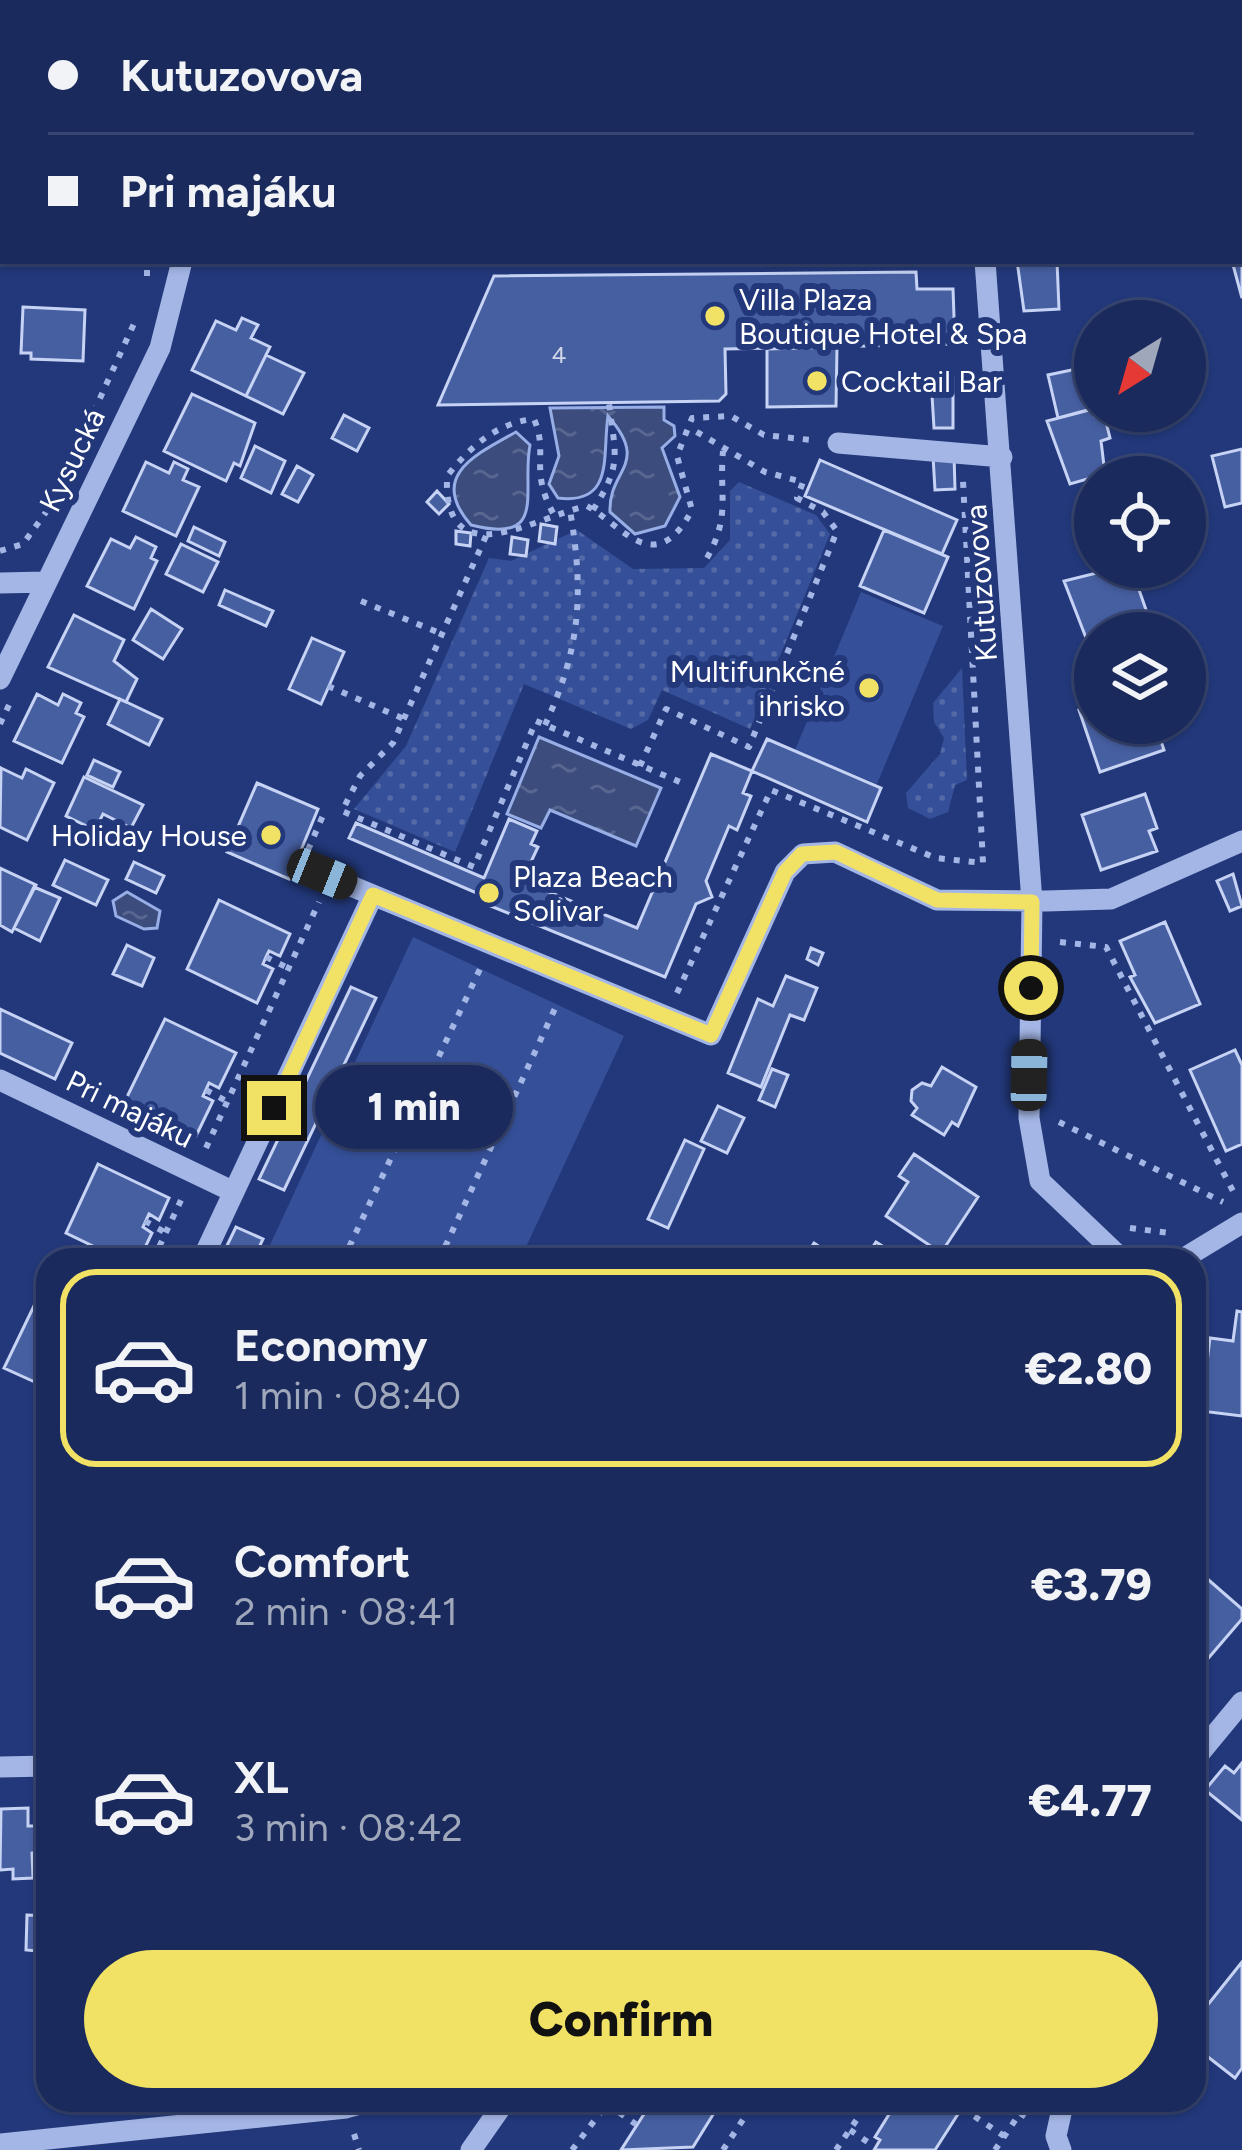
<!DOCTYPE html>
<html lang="en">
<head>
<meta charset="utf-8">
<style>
  :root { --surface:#1a2a5c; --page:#233262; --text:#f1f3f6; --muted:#9fa7bb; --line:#384672; --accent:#f1e266 }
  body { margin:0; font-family:Figtree,sans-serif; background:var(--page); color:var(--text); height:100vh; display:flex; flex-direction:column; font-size:45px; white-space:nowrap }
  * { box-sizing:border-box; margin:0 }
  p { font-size:39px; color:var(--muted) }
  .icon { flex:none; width:66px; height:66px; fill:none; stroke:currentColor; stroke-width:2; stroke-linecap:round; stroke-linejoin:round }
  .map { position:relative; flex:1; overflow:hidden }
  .sheet { position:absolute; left:36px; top:1248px; width:1170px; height:864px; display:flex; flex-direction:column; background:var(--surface); border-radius:36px; box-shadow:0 3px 9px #0004,0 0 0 3px var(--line) }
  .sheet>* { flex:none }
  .banner { position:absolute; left:0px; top:0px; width:1242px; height:264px; box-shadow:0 3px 9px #0004,0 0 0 3px var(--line); display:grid; align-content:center; height:264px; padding:0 48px; background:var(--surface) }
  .needle { width:78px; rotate:217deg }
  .tools { position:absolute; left:1074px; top:300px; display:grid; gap:24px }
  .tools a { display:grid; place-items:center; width:132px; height:132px; border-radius:50%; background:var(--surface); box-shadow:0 3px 9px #0004,0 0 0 3px var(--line); font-size:60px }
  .end { position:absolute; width:54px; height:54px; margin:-27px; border:15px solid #f1e266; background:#111; box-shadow:0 0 0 6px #111 }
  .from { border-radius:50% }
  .bubble { position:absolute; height:84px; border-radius:42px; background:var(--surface); box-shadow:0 3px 9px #0004,0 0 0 3px var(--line); font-size:39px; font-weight:800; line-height:84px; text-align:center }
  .car { position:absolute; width:36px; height:72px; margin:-36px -18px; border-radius:15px; box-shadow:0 0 9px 3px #0007; background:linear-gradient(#222 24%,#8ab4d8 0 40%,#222 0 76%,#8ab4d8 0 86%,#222 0) }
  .banner b { display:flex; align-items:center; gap:42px; height:114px; font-size:45px }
  .banner b+b { border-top:3px solid var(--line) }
  .banner i { width:30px; height:30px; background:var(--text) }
  ul { padding:21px 0 0; list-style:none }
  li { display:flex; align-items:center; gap:36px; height:198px; margin:0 24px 18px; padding:0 24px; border:6px solid transparent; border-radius:36px }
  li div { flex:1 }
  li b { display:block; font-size:45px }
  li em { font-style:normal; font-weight:800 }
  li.current { border-color:var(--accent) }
  li>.icon { width:108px; height:108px; stroke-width:1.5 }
  .primary-button { display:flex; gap:24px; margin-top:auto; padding:24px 48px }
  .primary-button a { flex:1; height:138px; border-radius:72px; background:var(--accent); color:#111; font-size:48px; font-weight:800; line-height:138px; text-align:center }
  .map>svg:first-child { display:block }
  .grass { fill:url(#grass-dots) }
  .garden { fill:#355098 }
  .water { fill:url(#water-ripples); stroke:#98aee6; stroke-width:3 }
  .building { fill:#465fa1; stroke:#c7d3f4; stroke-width:3 }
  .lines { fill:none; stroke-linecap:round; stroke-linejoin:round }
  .path { stroke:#a4b6e5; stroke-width:6; stroke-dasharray:6 9; stroke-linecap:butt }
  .minor { stroke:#a4b6e5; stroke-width:21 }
  .route { stroke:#f1e266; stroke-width:15 }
  .poi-dot { fill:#f1e266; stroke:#22387a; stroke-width:4.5 }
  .labels { text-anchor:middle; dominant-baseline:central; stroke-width:12; stroke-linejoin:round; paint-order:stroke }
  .number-label { font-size:24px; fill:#d1d7e8 }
  .poi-label { font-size:30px; fill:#fff; stroke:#22387a; text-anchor:start }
  .street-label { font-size:30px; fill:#fff; stroke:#22387a }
</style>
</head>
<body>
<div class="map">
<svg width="1242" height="2150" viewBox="0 0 1242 2150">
  <defs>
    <pattern id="grass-dots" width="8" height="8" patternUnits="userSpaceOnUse" patternTransform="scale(3)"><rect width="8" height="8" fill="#355098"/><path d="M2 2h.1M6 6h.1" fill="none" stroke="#536aa7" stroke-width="1.8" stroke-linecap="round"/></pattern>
    <pattern id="water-ripples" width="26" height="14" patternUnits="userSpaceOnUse" patternTransform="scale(3)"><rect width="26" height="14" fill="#3b4c7d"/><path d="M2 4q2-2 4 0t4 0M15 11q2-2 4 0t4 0" fill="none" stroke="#586790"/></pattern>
  </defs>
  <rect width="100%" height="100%" fill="#22387a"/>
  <!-- grass -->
  <path class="grass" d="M739,482L816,515L830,534L750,729L662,690L648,720L631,729L524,684L455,852L354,809L406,746L489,558L511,561L577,530L633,569L704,568L730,540V491Z
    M962,668L967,780L955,785L948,812L930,819L908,808L906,793L940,754L944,738L934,722L933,703Z"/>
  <!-- garden -->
  <path class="garden" d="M861,592L943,626L877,784L795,750Z
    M413,937L624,1036L520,1260H263Z"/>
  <!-- water -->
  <path class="water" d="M664,407V420L674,426L675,436L662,448L680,497L665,526L635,534L610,512C608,469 651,465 608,416C602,455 615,505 558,498L549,484L559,456L550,408Z
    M516,432L530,445C521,491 549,545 471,525C428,476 475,455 516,432Z
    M539,737L661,788L636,846L550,810L541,828L507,814Z
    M127,892L160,911L157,928L144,929L116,916L113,901Z"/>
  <!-- building -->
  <path class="building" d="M1137,0H1242V18L1239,21V3Z
    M0,32H3L0,170Z
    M1242,114V189L1239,190V115Z
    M1239,209H1242V298L1232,261H1239Z
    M315,261H384V263L316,265Z
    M1017,261H1057L1059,309L1024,311Z
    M916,272L917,289H953L955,344L725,349L726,394L719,401L438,405L494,276Z
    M23,307L85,310L83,361L31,359V353H21Z
    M242,318L258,325L251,338L270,347L246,396L192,370L216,321L236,330Z
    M837,347L836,406L767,407V349Z
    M266,355L304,373L283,414L246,396Z
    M1095,365V408L1058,418L1048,375Z
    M953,378V428H934L931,379Z
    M192,394L255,423L240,466L234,463L226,481L164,451Z
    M1093,409L1095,416L1104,414L1110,438L1101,441L1105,474L1070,484L1047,421Z
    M344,415L369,428L357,451L332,438Z
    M255,446L285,461L271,493L241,478Z
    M1242,449V503L1225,507L1212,456Z
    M954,455L955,489L935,490L933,456Z
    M820,460L957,520L942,554L805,496Z
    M146,462L169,473L174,462L188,469L183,480L199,487L176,536L123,511Z
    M297,466L313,475L298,502L282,494Z
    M437,491L449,504L439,514L427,502Z
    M541,524L557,527L555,544L539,541Z
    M194,527L225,542L219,556L188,541Z
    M884,530L948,557L924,613L860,586Z
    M456,531L471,533L470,546L456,544Z
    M136,537L156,547L151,558L157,561L134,609L87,586L111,539L130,548Z
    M512,537L528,540L526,556L510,554Z
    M181,544L218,562L203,592L166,574Z
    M1121,567H1131L1150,621L1116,633H1095V641L1088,643L1064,581Z
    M225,590L273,611L266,626L219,605Z
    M151,609L182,629L163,659L133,640Z
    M74,615L124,640L114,661L137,679L126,702L48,667Z
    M312,638L344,652L321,704L289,689Z
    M37,694L58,705L63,694L81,703L76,713L84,717L62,763L14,741Z
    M120,699L162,719L149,745L108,724Z
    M1095,705V723H1155L1164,750L1100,772L1079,710Z
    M767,739L881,788L867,822L752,771Z
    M711,754L752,771L743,793L751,796L737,830L729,826L706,881L712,897L696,904L665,977L483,903L486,897L349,838L356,823L484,878L509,819L537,831L531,844L538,847L522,881L637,928Z
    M94,760L120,772L113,787L87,775Z
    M1,768L22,778L26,769L54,783L27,840L0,827Z
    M84,777L143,805L131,828L103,814L95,830L66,816Z
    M257,783L318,809L289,879L227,852Z
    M1145,794L1157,828L1149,831L1157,851L1101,870L1082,815Z
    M65,860L108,880L96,905L53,885Z
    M134,862L164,876L156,893L126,879Z
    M0,868L36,885L12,932L0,925Z
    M1233,874L1242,906L1230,911L1217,881Z
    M34,887L60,898L40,941L14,928Z
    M219,900L290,934L280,956L269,951L266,957L263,964L273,969L257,1003L187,969Z
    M1165,922L1200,1004L1155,1023L1130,977L1135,975L1120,941Z
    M127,945L154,958L142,986L113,974Z
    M811,948L823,953L818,965L807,959Z
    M786,976L817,988L804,1020L790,1015L761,1087L728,1073L758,999L773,1006Z
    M351,987L376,998L284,1190L259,1179Z
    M0,1009L72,1043L55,1079L0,1053Z
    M165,1019L236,1053L219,1088L209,1083L203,1096L213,1101L196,1136L124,1103Z
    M1235,1050L1242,1065V1144L1226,1151L1190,1070Z
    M942,1067L976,1087L958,1126L952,1122L944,1135L912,1115L917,1108L911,1101L912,1090L922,1083L931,1086Z
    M772,1069L788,1075L775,1107L759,1100Z
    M718,1106L744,1118L727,1153L701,1141Z
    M685,1140L704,1149L668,1228L648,1219Z
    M914,1154L978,1197L941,1253L886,1216L908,1182L899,1176Z
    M98,1164L169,1198L159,1220L149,1214L143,1227L152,1233L139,1260H122L66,1233Z
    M236,1227L263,1239L253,1260H220Z
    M876,1242L905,1260H853L857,1254L864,1260Z
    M814,1243L839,1260H803Z
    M45,1283L48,1285V1388L4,1368Z
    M1237,1311L1242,1312V1416L1201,1411L1210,1338L1233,1341Z
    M1196,1569L1242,1609V1619L1205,1662L1194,1652Z
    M35,1662H48V1719H37Z
    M1242,1763V1820L1205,1790L1225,1766L1234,1773Z
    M28,1808V1826H41V1852L32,1853L33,1878L13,1879V1869L0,1870L1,1809Z
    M27,1915L48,1916V1952L26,1950Z
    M1242,1962V2068L1235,2078L1194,2046V2022Z
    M150,2100H207V2106L151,2110Z
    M653,2100H722L693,2147L621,2150Z
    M898,2100H967L935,2150H874L880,2140L875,2137Z"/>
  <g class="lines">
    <!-- path -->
    <path class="path" d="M1114,0L1122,3
      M151,3L152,0
      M230,3V0
      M920,3L964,2
      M0,14H3
      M147,276V261
      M75,453L137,317
      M593,510C623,463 615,455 609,403
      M553,513C529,469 549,454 534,419C496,423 470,447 447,476C443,579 537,516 587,506C622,525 655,580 692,510L677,456L692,418L731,416L764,435L811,440
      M486,536L393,743L360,776L342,811L474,867L536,721L680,782
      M0,551L23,544L49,508
      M707,558C731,515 719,496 723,451
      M361,601L442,634
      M328,686L404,719
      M0,724L9,705
      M545,725C581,647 584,593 570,510
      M640,766L666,709L749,747L837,531L823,512L797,498L803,482L765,472L690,428
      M308,850L324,813
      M1060,942L1106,947L1235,1195
      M266,957L290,969
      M677,993L771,790L936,858L983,863L963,481
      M206,1090L228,1102
      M1059,1122L1223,1202
      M206,1148L319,902
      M145,1221L166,1233
      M1130,1228L1170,1233
      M153,1260L182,1198
      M343,1260L480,969
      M439,1260L558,1002
      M607,2104L637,2125
      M962,2108L1004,2136
      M850,2130L875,2147
      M354,2134L359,2150
      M572,2150L610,2100
      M723,2150L756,2100
      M836,2150L870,2100
      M995,2150L1020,2113L1033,2121"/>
    <!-- minor -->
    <path class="minor" d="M1076,0L1083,3
      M189,3L190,0
      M993,3V0
      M1239,63L1242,64
      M985,261L1032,902L1029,1118L1040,1181L1123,1260
      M838,443L1002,457
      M0,583L46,582
      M0,679L160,348L182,261
      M322,874L711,1035L785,872L803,854L835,852L937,900L1046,901L1111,899L1242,841
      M0,1080L234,1192
      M202,1260L373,895
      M1181,1260L1242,1223
      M1194,1760L1242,1702
      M0,1767L48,1766
      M0,2144L346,2108L375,2100
      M471,2150L506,2100
      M1061,2150L1056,2136L1064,2100"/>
  </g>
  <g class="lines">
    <!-- route -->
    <path class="route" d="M274,1108L373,895L711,1035L785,872L802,854L836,852L937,900L1032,902L1031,988"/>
  </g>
  <!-- markers -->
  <g class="poi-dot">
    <circle cx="715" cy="316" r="12"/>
    <circle cx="817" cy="381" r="12"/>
    <circle cx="869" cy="688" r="12"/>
    <circle cx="271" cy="835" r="12"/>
    <circle cx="489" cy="893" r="12"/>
  </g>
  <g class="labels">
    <!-- number labels -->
    <g class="number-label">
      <text x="559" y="354">4</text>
    </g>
    <!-- poi labels -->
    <g class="poi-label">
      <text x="739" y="299">Villa Plaza<tspan x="739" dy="34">Boutique Hotel &amp; Spa</tspan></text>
      <text x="841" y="381">Cocktail Bar</text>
      <text x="845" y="671" text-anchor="end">Multifunkčné<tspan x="845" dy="34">ihrisko</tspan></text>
      <text x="247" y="835" text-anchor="end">Holiday House</text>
      <text x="513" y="876">Plaza Beach<tspan x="513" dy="34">Solivar</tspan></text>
    </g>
    <!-- street labels -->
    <g class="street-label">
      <text transform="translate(72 460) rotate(-64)">Kysucká</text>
      <text transform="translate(981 583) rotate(-94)">Kutuzovova</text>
      <text transform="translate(130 1109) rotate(26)">Pri majáku</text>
    </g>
  </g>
</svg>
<div class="tools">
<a><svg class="needle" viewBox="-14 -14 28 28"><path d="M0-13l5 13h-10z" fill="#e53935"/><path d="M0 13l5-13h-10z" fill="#9fa7bb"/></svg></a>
<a><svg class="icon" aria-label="locate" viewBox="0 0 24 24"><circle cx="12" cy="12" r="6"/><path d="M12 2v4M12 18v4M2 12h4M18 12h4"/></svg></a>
<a><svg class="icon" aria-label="layers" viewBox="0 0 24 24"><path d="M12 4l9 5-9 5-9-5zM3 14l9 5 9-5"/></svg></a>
</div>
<i class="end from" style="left:1031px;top:988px"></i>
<i class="end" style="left:274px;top:1108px"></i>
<div class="bubble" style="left:315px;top:1065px;width:198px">1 min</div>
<i class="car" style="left:322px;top:874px;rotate:112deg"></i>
<i class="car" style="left:1029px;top:1075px;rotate:1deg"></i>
<div class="banner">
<b><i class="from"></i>Kutuzovova</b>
<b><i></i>Pri majáku</b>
</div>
<section class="sheet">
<ul>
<li class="current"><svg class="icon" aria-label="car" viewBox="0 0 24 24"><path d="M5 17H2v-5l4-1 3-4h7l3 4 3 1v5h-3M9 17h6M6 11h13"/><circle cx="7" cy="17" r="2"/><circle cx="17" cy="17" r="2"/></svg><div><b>Economy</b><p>1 min · 08:40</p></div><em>€2.80</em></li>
<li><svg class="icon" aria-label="car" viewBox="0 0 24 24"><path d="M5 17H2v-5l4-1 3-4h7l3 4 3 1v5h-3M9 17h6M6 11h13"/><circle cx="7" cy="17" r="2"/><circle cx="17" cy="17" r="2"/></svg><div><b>Comfort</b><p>2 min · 08:41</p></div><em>€3.79</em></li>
<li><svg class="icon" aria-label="car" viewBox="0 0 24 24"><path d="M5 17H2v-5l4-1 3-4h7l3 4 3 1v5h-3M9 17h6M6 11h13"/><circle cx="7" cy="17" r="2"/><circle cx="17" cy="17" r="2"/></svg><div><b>XL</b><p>3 min · 08:42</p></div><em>€4.77</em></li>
</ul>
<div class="primary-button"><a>Confirm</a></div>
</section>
</div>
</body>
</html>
